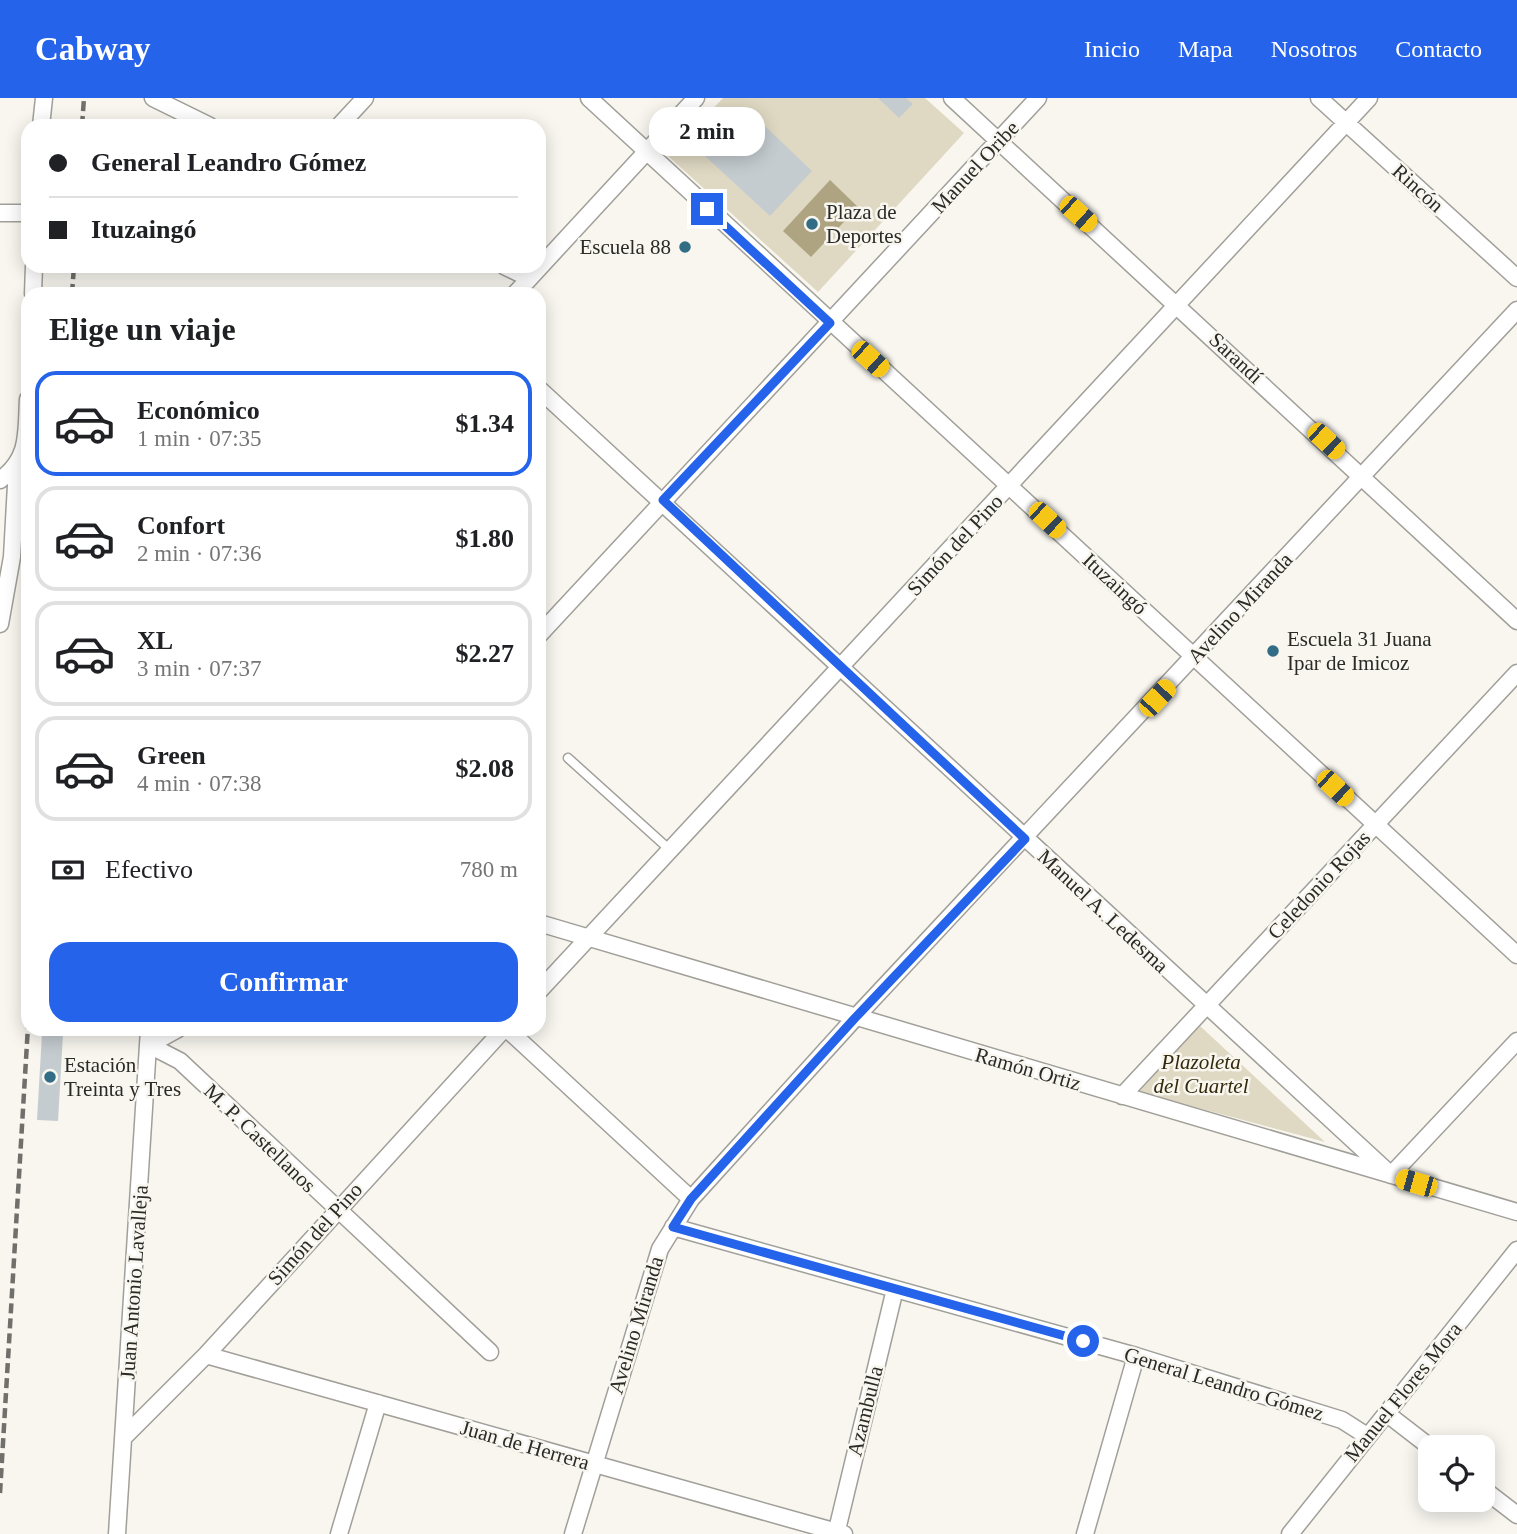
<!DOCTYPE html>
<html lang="es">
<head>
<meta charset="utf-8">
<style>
  :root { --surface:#fff; --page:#f2f2f2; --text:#202124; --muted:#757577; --line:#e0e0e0; --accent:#2563eb }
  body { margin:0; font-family:"Times New Roman",serif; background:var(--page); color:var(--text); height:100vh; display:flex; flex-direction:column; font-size:26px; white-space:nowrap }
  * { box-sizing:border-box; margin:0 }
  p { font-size:23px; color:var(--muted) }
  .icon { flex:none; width:38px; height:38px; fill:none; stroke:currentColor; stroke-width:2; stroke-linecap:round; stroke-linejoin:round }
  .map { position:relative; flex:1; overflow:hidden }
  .panel { position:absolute; left:21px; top:189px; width:525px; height:749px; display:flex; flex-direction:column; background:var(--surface); border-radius:21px; box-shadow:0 4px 18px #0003 }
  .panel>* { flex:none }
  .guide { position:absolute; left:21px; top:21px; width:525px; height:154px; border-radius:21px; box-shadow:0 4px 18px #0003; display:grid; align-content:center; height:154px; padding:0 28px; background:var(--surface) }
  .tools { position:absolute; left:1418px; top:1337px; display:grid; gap:14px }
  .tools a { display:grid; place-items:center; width:77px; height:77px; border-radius:14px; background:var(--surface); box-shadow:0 4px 18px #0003; font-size:35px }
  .end { position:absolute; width:32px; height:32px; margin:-16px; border:9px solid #2563eb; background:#fff; box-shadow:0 0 0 4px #fff }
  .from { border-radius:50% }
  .bubble { position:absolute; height:49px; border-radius:21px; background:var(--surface); box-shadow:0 4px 18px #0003; font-size:23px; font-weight:700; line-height:49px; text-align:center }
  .car { position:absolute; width:21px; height:42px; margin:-21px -10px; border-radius:9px; box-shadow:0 0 5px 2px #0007; background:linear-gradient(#f5c518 24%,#345 0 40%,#f5c518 0 76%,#345 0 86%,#f5c518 0) }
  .guide b { display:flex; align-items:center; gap:24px; height:66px; font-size:26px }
  .guide b+b { border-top:2px solid var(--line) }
  .guide i { width:18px; height:18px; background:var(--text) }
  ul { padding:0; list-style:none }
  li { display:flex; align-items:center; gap:21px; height:105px; margin:0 14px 10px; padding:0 14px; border:4px solid var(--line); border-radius:21px }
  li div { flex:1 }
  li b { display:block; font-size:26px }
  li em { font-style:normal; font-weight:700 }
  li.selected { border-color:var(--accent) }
  li>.icon { width:63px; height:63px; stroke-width:1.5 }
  h2 { padding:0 28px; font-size:32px; line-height:84px }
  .pay { display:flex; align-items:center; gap:18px; height:77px; padding:0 28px; font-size:26px }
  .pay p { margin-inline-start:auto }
  .cta { display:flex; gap:14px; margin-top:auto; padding:14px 28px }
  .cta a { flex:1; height:80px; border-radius:21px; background:var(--accent); color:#fff; font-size:28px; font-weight:700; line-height:80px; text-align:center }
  header { display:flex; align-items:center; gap:42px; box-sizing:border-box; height:98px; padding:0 35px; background:var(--accent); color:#fff }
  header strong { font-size:33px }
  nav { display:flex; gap:38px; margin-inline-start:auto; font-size:24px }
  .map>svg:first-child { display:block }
  .green { fill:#dfd9c3 }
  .water { fill:#afa482 }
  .building { fill:#c5ccd0 }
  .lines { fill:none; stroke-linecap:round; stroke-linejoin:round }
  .lane-casing { stroke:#a19f99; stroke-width:11 }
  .street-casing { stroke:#a19f99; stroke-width:19 }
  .lane { stroke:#fff; stroke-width:8 }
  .street { stroke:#fff; stroke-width:16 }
  .rail { stroke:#706f6b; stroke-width:4.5; stroke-dasharray:10 5; stroke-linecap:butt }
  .route { stroke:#2563eb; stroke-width:9 }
  .poi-dot { fill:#326c85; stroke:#f8f6ef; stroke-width:2.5 }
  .labels { text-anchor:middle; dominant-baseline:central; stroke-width:5; stroke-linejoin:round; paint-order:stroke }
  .street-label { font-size:21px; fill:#2a2a27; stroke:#f8f6ef }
  .poi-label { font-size:21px; fill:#2a2a27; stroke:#f8f6ef; text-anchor:start }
  .park-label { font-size:21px; font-style:italic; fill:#332a0b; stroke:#f8f6ef }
</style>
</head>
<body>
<header>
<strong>Cabway</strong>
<nav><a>Inicio</a><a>Mapa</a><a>Nosotros</a><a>Contacto</a></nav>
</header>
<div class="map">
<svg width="1517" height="1436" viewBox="0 0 1517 1436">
  <rect width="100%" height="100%" fill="#f8f6ef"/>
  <!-- green -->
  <path class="green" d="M723,0H925L964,35L818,194L668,58Z
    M1199,927L1325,1044L1139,994Z"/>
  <!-- water -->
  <path class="water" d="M830,82L858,109L811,159L783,133Z"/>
  <!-- building -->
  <path class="building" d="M878,0H906L913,6L899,20Z
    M748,12L812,73L770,118L705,58Z
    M42,935L63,936L58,1023L37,1022Z"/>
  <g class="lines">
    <!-- lane casing -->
    <g class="lane-casing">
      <path id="lane" d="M568,660L670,752"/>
    </g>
    <!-- street casing -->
    <g class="street-casing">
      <path id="street" d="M153,0L210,28
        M589,0L1517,857
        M952,0L1517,523
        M1319,0L1517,180
        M41,28L44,0
        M339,28L365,0
        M0,115H28
        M504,168L529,180
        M33,196L34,168
        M515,196L696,0
        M539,291L1391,1077L1517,943
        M0,382C30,360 26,336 28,301
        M0,526L12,459L17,369
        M539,537L1038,0
        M539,825L1517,1114
        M539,893L1369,0
        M507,931L691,1101
        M149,947L180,963L490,1254
        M149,947L178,931
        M1122,998L1517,575
        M673,1129L1136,1258L1342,1322L1367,1338
        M206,1257L844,1436
        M1386,1315L1430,1349
        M124,1339L206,1257L504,931
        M1482,1390L1517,1417
        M117,1436L149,931
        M339,1436L378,1305
        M573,1436L660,1151L691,1101L855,920L1517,212
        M836,1436L895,1191
        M1085,1436L1136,1258
        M1290,1436L1517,1152"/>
    </g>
    <!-- lane -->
    <use href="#lane" class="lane"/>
    <!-- street -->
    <use href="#street" class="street"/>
    <!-- rail -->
    <path class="rail" d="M82,28L84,0
      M72,196L74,168
      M0,1395L28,928"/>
  </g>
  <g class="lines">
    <!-- route -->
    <path class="route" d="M707,111L830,225L663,402L1025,741L855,920L691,1101L673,1129L1083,1243"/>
  </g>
  <!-- markers -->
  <g class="poi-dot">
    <circle cx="812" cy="126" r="7"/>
    <circle cx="685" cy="149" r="7"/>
    <circle cx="1273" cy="553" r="7"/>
    <circle cx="50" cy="979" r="7"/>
  </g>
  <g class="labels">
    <!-- street labels -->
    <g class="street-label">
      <text transform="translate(975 69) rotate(-47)">Manuel Oribe</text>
      <text transform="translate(1418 90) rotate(42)">Rincón</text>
      <text transform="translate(1236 260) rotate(43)">Sarandí</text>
      <text transform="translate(955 447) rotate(-47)">Simón del Pino</text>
      <text transform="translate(1115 486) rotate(43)">Ituzaingó</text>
      <text transform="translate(1240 510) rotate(-47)">Avelino Miranda</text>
      <text transform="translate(1319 787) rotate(-47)">Celedonio Rojas</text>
      <text transform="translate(1103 813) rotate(43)">Manuel A. Ledesma</text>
      <text transform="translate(1028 971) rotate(16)">Ramón Ortiz</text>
      <text transform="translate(260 1040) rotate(44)">M. P. Castellanos</text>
      <text transform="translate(315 1136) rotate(-48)">Simón del Pino</text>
      <text transform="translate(134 1184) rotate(-86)">Juan Antonio Lavalleja</text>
      <text transform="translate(636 1227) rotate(-73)">Avelino Miranda</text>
      <text transform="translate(1224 1286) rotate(17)">General Leandro Gómez</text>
      <text transform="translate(1403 1294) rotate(-51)">Manuel Flores Mora</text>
      <text transform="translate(865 1313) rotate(-76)">Azambulla</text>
      <text transform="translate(525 1347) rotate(16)">Juan de Herrera</text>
    </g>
    <!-- poi labels -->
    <g class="poi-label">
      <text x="826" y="114">Plaza de<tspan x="826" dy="24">Deportes</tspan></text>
      <text x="671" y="149" text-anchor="end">Escuela 88</text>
      <text x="1287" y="541">Escuela 31 Juana<tspan x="1287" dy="24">Ipar de Imicoz</tspan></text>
      <text x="64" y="967">Estación<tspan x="64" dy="24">Treinta y Tres</tspan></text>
    </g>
    <!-- park labels -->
    <g class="park-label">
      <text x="1201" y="964">Plazoleta<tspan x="1201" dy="24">del Cuartel</tspan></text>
    </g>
  </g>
</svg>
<div class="tools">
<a><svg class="icon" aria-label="locate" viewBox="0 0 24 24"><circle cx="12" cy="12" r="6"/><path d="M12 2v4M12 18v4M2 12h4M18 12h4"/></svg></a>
</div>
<i class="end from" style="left:1083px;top:1243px"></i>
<i class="end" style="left:707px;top:111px"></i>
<div class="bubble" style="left:649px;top:9px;width:116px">2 min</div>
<i class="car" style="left:1078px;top:116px;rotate:132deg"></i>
<i class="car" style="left:870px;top:261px;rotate:132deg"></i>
<i class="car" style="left:1326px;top:343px;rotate:133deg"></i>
<i class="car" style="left:1047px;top:422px;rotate:133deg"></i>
<i class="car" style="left:1157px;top:600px;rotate:43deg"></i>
<i class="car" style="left:1335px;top:690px;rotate:133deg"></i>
<i class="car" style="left:1416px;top:1085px;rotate:286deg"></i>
<div class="guide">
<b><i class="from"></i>General Leandro Gómez</b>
<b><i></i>Ituzaingó</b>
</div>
<section class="panel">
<h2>Elige un viaje</h2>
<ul>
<li class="selected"><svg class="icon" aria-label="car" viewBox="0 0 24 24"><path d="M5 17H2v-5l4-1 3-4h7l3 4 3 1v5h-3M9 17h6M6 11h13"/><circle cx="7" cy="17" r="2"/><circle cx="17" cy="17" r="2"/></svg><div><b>Económico</b><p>1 min · 07:35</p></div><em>$1.34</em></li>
<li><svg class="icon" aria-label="car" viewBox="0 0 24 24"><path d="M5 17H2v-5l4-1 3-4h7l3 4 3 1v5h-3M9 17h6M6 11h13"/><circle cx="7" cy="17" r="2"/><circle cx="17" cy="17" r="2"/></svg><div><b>Confort</b><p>2 min · 07:36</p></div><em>$1.80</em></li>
<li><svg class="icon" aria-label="car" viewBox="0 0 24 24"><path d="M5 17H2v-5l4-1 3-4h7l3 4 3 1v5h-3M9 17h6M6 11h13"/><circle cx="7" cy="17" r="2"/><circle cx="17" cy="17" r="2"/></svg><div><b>XL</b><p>3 min · 07:37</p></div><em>$2.27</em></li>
<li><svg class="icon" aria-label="car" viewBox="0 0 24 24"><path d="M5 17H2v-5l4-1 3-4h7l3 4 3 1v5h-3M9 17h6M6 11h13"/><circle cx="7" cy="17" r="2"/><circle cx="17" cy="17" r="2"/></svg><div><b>Green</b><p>4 min · 07:38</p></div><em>$2.08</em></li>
</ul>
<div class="pay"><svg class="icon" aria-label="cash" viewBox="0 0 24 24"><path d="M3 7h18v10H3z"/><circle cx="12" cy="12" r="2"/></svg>Efectivo<p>780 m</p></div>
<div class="cta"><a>Confirmar</a></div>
</section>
</div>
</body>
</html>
